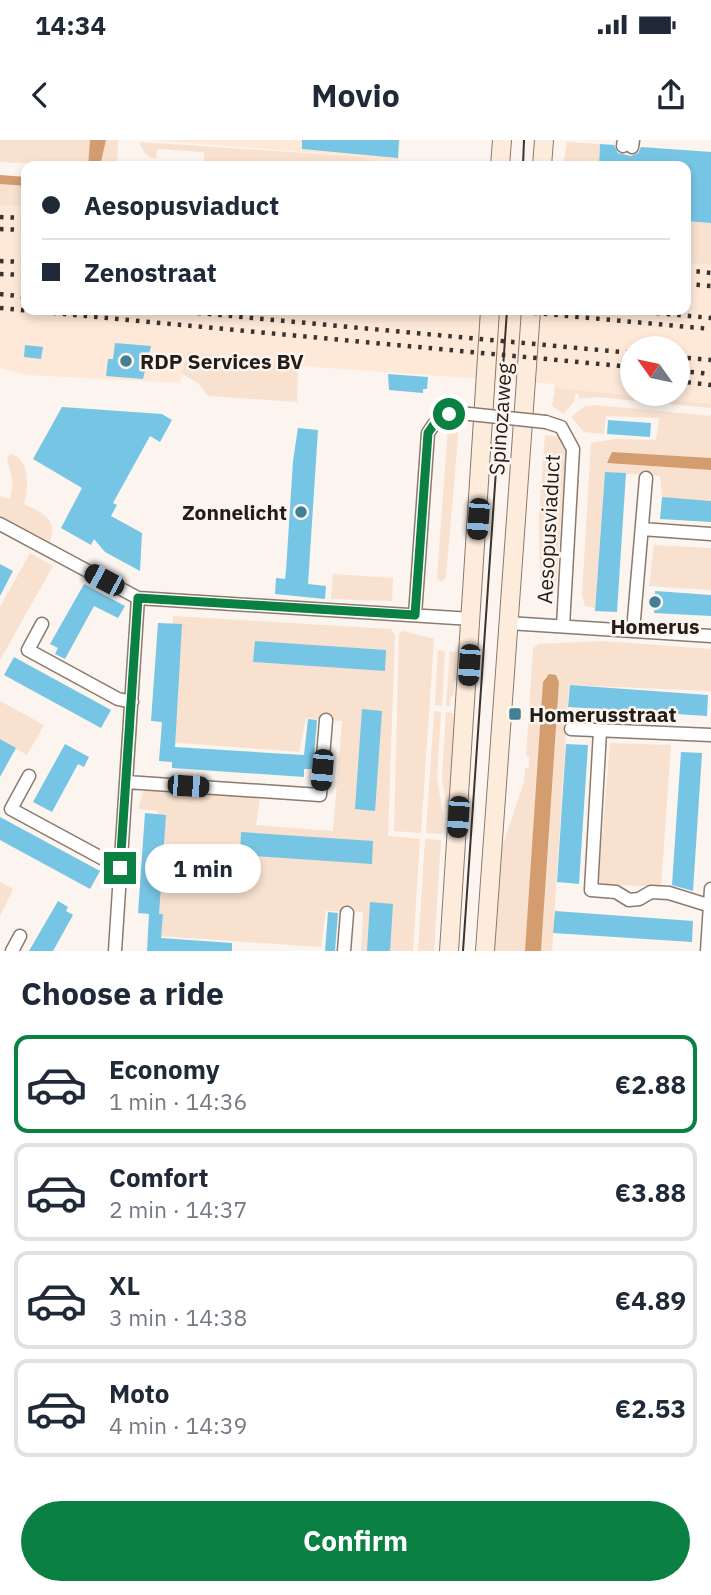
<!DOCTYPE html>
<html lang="en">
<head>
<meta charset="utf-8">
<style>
  :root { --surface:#fff; --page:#f2f2f3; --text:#1f2937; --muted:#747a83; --line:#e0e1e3; --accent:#0b8043 }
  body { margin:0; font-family:"IBM Plex Sans",sans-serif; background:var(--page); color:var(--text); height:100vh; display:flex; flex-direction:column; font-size:26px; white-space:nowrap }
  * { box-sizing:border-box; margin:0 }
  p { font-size:23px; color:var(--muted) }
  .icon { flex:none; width:38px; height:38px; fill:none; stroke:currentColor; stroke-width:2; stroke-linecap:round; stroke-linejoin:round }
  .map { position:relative; height:811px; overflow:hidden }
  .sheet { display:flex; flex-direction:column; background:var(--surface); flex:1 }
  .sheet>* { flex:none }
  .top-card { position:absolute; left:21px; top:21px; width:670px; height:154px; border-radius:14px; box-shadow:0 4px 10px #0003; display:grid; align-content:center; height:154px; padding:0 21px; background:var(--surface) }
  .needle { width:46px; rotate:303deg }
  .controls { position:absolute; left:620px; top:196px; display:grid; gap:14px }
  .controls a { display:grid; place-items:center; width:70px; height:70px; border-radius:50%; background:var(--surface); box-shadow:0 4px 10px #0003; font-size:35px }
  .end { position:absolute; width:32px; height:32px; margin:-16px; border:9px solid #0b8043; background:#fff; box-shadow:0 0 0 4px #fff }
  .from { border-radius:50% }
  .bubble { position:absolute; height:49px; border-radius:24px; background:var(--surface); box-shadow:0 4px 10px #0003; font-size:23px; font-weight:700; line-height:49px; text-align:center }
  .car { position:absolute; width:21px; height:42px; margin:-21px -10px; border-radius:9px; box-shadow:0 0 5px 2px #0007; background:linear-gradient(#222 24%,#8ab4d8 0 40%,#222 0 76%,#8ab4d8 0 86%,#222 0) }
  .top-card b { display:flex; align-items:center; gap:24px; height:66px; font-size:26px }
  .top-card b+b { border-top:2px solid var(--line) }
  .top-card i { width:18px; height:18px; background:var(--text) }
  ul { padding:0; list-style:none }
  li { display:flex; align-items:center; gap:21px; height:98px; margin:0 14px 10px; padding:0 7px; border:4px solid var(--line); border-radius:14px }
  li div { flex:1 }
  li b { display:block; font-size:26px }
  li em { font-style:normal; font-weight:700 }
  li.selected { border-color:var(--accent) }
  li>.icon { width:63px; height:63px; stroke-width:1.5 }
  h2 { padding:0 21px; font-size:32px; line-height:84px }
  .primary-button { display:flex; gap:14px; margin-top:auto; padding:14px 21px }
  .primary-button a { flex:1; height:80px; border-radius:42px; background:var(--accent); color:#fff; font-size:28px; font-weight:700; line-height:80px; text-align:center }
  .status { display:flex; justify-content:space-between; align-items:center; height:49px; padding:0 35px; background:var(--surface); direction:ltr }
  .status svg { height:19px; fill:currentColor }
  header { display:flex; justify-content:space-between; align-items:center; height:91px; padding:0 21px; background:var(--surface); font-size:32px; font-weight:700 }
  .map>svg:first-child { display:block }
  .built { fill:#fee9d9; fill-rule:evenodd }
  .green { fill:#f8e1cf }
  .water { fill:#d39d6f }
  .building { fill:#77c5e4 }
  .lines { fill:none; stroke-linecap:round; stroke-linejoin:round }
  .street-casing { stroke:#8b7a6d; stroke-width:15 }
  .secondary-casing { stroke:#8b7a6d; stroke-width:20 }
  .street { stroke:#fff; stroke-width:12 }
  .secondary { stroke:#fdebdc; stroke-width:18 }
  .tram { stroke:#3a332e; stroke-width:2 }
  .rail { stroke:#3a332e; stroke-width:4.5; stroke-dasharray:3.5 7; stroke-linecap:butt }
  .street-bridge-casing { stroke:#8b7a6d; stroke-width:15; stroke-linecap:butt }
  .street-bridge { stroke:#fff; stroke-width:12 }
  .route { stroke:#0b8043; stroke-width:9 }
  .poi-dot { fill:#427e95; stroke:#fcf4ee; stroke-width:2.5 }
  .labels { text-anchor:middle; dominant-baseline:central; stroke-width:5; stroke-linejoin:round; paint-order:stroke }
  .poi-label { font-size:21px; font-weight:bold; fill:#231c17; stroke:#fcf4ee; text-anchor:start }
  .street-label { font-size:21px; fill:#231c17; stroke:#fcf4ee }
</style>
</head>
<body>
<div class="status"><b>14:34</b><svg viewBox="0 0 49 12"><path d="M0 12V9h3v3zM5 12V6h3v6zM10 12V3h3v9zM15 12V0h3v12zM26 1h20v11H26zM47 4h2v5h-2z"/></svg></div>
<header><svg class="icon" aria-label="back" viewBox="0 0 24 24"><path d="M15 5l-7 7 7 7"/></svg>Movio<svg class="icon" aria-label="share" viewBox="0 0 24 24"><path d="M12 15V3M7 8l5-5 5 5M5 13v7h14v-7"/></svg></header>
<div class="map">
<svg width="711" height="811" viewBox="0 0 711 811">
  <rect width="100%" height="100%" fill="#fcf4ee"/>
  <!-- built -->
  <path class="built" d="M151,0H400L398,23L369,21L367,17Z
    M0,65L26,66V170H686V123L711,125V267L555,250L554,244L299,226L187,211L180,243L27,235L0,228ZM632,208H677V254H632Z"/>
  <!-- green -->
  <path class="green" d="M0,0H90L88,26L0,22Z
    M106,0H118L117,26H100Z
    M140,2L367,17L369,21L398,23L397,26H204V12L157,9L156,19C146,17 142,11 140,2Z
    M567,2L600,4L599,26H563Z
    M0,44L26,46V66L0,65Z
    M686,81L711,83V125L686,123Z
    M187,211L298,226L297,262L208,256L198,243L182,234Z
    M555,248L711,264V268L597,257L579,259V254H575L574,262L563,274L552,266Z
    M596,265L711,276V318L612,312L608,323L711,330V361L662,357L660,336L605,332L595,468L585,466L582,455L591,303L616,299L656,300L659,278L606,276L604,294L584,292L571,277L585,266Z
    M459,286L446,437L442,442L437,438L448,287Z
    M545,295L559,297L566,311L556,448L540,447L539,376Z
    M10,314C30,318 29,349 24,364C44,374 59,379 49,404L0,379V356L10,359L13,343L7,318Z
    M654,405L711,408V450L649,446Z
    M30,413L53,426L0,520V467Z
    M333,434L393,438L392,461L331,459Z
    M173,476L391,489L395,494L388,696L420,699L413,811H361L363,772L326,771L321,807L157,796L151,774L158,671L138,669L144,650L260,658L256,685L333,691L342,581L306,578L299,612L168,602Z
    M403,491L434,499L421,693L394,691L399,494Z
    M602,501L711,509V551L569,545L552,811H541L559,542L545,537L525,811H491L497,722L524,642L525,628H529V617L526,616L533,509L538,504Z
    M438,510L445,511L442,566L435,565Z
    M450,511L457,512L454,555L451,556L450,566H446Z
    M0,561L44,585L27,615L0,600Z
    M434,571L441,572L437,638L443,675L442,694L426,693Z
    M446,572L453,573V577L458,578L451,676H448L442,638Z
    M610,603L671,605L661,747L598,744Z
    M425,699L441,700L434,811H418Z
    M0,742L13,749L0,776Z"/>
  <!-- water -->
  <path class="water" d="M90,0H106L100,26H88Z
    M0,35L26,37V46L0,44Z
    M612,312L711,318V330L607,323Z
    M549,534L556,535L559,542L541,811H525L543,542Z"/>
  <!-- building -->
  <path class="building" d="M302,0H399L398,18L302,9Z
    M600,4L614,5L618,13L631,16L638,13L641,7L711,12V83L686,81V26H599Z
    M115,203L151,206L143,239L106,236L108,219H113Z
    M25,205L43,207L41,219L24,217Z
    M388,234L428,237L427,249H423V253L389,250Z
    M62,267L162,274L172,280L160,302L150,296L113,363L117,365L111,376L142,393L140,431L105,412L94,399L91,405L61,388L82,348L33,319Z
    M608,280L651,283L650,297L607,294Z
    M298,288L318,290L308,444L326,446L325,459L275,454L276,438L285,439L286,431L293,321Z
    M605,332L626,333L617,472L595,471Z
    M662,357L711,361V382L660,379Z
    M0,424L13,431L0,456Z
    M84,444L125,466L118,478L94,466L65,519L55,514L58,508L50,504Z
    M655,451L711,455V476L654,473Z
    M158,483L182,484L175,607L304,615L308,579L317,580L313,629H304V637L172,628V622L159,621L162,582L151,581Z
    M255,501L386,510L385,531L253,522Z
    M14,517L111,570L101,588L4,535Z
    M570,545L708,555L707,576L568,567Z
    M362,569L382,571L375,671L355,669Z
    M0,599L16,608L0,637Z
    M65,604L89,617L84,627L78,624L52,672L33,662Z
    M566,604L588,605L579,744L557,742Z
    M681,612L702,613L693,751L672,745Z
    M145,673L166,675L159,774H163L161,798L232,803V811H147L149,774L138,773Z
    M0,677L100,731L90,749L0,700Z
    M241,692L373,701L372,724L240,715Z
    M58,761L68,767L66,771L73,775L53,811H29Z
    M370,762L393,764L390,811H367Z
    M555,771L693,781L692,802L553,793Z
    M328,772L338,773L335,811H325Z"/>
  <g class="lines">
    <!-- street casing -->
    <g class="street-casing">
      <path id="street" d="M623,6L624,0
        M632,7L633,0
        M546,282L561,287L573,309L563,486
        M0,384L138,458L472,479
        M642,389L711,394
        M415,475L428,293L439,277L460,273
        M507,483L711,496
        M42,484L28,510L118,559L132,562
        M633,491L646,338
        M571,589L711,595
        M600,591L591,750L616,752L629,760L639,759L651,752L669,753L711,766
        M29,636L11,669L120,728
        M126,642L320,655L326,580
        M12,811L20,796
        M115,811L138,458
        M344,811L347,773
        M707,811L711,749"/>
    </g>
    <!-- secondary casing -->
    <g class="secondary-casing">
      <path id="secondary" d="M500,26L502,0
        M542,26L544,0
        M449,811L490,170
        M485,811L531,170"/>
    </g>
    <!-- street -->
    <use href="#street" class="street"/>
    <!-- secondary -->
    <use href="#secondary" class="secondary"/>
    <!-- tram -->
    <path class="tram" d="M523,26L524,0
      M463,811L507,170"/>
    <!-- rail -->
    <path class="rail" d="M0,77L26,78
      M0,89L26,90
      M0,121L26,122
      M686,130L711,133
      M0,134L26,135
      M686,144L711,146
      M0,154L26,157
      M0,168L632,227
      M166,170L632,213
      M502,170L711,189
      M625,170L711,178
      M677,217L711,220
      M680,231L711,234
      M677,241L711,245"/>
    <!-- street-bridge casing -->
    <g class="street-bridge-casing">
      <path id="street-bridge" d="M460,273L546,282"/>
    </g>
    <!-- street-bridge -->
    <use href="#street-bridge" class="street-bridge"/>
  </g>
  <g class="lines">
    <!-- route -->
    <path class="route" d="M120,728L138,458L415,475L428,293L439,277L449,274"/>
  </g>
  <!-- markers -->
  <g class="poi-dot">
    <circle cx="126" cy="221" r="7"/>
    <circle cx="301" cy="372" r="7"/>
    <circle cx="655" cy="462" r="7"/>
    <rect x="508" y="567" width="14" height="14" rx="3.5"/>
  </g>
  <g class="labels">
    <!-- poi labels -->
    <g class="poi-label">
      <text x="140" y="221">RDP Services BV</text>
      <text x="287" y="372" text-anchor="end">Zonnelicht</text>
      <text x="655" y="486" text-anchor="middle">Homerus</text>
      <text x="529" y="574">Homerusstraat</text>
    </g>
    <!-- street labels -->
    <g class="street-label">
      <text transform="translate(500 279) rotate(-86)">Spinozaweg</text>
      <text transform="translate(548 389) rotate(-87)">Aesopusviaduct</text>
    </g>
  </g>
</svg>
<div class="controls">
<a><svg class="needle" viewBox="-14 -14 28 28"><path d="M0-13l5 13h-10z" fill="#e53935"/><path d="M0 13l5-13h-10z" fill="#747a83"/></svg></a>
</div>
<i class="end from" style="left:449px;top:274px"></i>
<i class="end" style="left:120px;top:728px"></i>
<div class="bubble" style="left:145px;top:704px;width:116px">1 min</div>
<i class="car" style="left:478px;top:379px;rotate:184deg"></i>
<i class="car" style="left:104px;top:440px;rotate:298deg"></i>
<i class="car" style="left:469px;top:525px;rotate:184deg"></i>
<i class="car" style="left:322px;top:630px;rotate:185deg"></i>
<i class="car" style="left:188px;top:646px;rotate:94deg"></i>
<i class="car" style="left:458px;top:677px;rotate:184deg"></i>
<div class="top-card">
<b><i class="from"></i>Aesopusviaduct</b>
<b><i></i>Zenostraat</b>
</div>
</div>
<section class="sheet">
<h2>Choose a ride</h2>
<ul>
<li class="selected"><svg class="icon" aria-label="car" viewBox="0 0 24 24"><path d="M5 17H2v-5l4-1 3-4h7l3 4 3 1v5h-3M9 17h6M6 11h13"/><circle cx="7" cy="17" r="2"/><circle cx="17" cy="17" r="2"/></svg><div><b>Economy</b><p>1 min · 14:36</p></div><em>€2.88</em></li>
<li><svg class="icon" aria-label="car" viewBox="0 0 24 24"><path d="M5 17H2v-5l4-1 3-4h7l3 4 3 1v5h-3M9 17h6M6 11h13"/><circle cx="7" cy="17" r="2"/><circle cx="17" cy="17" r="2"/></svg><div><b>Comfort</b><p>2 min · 14:37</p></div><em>€3.88</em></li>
<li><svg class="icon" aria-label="car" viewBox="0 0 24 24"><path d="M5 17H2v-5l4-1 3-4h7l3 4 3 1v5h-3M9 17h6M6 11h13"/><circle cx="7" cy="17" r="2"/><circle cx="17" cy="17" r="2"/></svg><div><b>XL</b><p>3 min · 14:38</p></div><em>€4.89</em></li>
<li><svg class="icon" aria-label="car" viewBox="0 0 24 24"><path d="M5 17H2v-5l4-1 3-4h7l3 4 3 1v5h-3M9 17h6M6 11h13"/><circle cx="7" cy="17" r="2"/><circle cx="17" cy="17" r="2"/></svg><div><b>Moto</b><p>4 min · 14:39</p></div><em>€2.53</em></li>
</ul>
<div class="primary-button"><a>Confirm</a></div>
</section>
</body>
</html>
